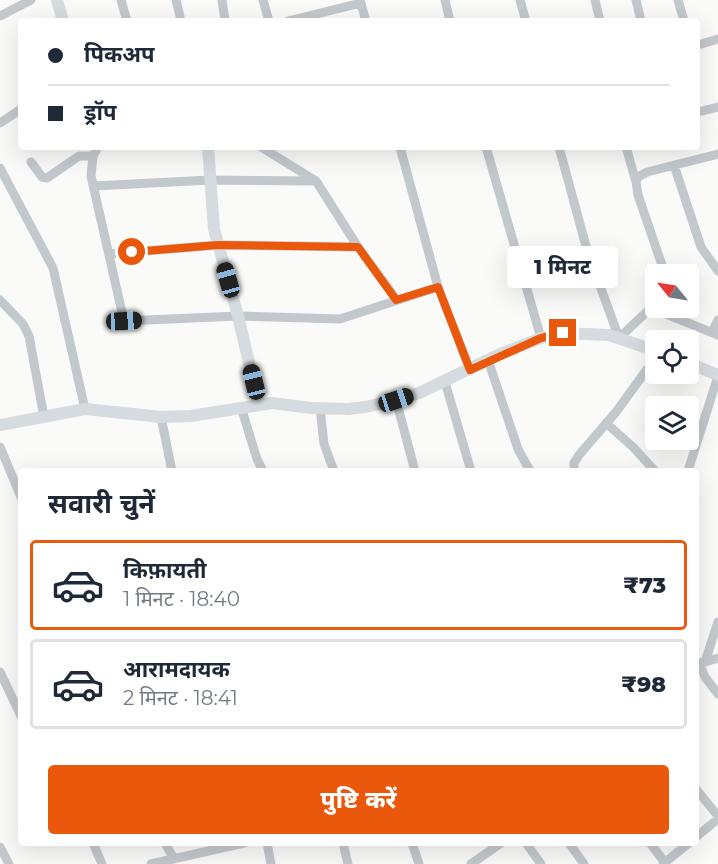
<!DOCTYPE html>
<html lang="hi">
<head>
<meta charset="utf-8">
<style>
  :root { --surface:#fff; --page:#f2f2f3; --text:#1f2937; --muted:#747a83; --line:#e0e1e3; --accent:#ea580c }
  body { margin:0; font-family:Montserrat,"Noto Sans Devanagari",sans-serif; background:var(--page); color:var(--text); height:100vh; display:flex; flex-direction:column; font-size:22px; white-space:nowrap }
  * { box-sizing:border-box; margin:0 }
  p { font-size:20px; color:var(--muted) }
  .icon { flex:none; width:33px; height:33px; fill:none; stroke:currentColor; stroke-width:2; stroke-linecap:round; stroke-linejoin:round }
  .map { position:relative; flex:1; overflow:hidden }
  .drawer { position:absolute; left:18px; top:468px; width:681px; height:378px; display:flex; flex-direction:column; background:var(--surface); border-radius:6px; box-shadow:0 6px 24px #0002 }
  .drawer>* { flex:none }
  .hud { position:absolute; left:18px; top:18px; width:682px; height:132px; border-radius:6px; box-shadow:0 6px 24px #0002; display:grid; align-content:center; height:132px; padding:0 30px; background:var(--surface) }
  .needle { width:39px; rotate:300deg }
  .controls { position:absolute; left:645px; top:264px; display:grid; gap:12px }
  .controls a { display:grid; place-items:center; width:54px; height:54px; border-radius:6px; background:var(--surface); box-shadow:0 6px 24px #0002; font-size:30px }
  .end { position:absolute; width:27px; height:27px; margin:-14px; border:8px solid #ea580c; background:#fff; box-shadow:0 0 0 3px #fff }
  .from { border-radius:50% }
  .bubble { position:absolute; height:42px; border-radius:6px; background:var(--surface); box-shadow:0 6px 24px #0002; font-size:20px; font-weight:800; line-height:42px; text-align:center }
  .car { position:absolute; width:18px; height:36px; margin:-18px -9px; border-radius:8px; box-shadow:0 0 4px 2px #0007; background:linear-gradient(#222 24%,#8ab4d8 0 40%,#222 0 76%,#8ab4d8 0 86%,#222 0) }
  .hud b { display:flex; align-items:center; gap:21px; height:57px; font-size:22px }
  .hud b+b { border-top:2px solid var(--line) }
  .hud i { width:15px; height:15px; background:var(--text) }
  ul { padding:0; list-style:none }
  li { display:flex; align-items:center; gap:18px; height:90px; margin:0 12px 9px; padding:0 18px; border:3px solid var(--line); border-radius:6px }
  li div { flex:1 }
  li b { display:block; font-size:22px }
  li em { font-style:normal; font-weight:800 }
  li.active { border-color:var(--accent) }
  li>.icon { width:54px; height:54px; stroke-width:1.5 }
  h2 { padding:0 30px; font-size:27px; line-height:72px }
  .primary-button { display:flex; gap:12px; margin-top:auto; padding:12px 30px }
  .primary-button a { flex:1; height:69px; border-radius:6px; background:var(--accent); color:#fff; font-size:24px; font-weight:800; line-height:69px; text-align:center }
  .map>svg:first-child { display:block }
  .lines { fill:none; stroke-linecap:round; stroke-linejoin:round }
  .street { stroke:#c3c8cc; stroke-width:9 }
  .secondary { stroke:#d6dbdf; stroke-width:12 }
  .route { stroke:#ea580c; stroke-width:8 }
</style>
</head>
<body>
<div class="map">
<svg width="718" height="864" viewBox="0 0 718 864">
  <rect width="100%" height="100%" fill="#fafaf8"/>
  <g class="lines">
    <!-- street -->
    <path class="street" d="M121,0L127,21
      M176,0L181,21
      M222,0L225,21
      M263,0L269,21
      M360,0L366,21
      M445,0L450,21
      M520,0L526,21
      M595,0L600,21
      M636,0L641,21
      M678,0L684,21
      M0,16L31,0
      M288,21L361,3
      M698,45L718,39
      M698,112L718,107
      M0,123L21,109
      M98,147L93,156L91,176L124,321L238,316L340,319L438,287L400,147
      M261,147L316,181L358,247L397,300
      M486,147L541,338
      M559,147L587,250L619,338L656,303
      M626,147L636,182
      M31,162L42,177L47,178L79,156H93
      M674,165L701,247L718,271
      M0,168L53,268L85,409
      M94,186L210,180L316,181
      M110,254L218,245L358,247
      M665,274L638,195L636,182L638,177L647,172L718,154
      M438,287L470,370
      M0,300L23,324L29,336L44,417
      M654,309L718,335
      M712,332L718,320
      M488,360L518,449L530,471
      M445,382L471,471
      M396,400L415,471
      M241,407L257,459L263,471
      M320,408L324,444L334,471
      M161,417L172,471
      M606,423L633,447L655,471
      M0,447L21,497
      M574,471V463L579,455L616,412L656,357
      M688,471L718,376
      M705,662L718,658
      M696,663L705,662L718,622
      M699,663L705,677L718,694
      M0,672L21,716
      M696,789L718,816
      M696,837L718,819
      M93,843L102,864
      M165,843L174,859
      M267,843L271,864
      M343,843L348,864
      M412,843L419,864
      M526,843L541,864
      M569,843L584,864
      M650,843L666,864
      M0,847L9,864
      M151,864L244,843
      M471,864L501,843
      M663,864L689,843"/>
    <!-- secondary -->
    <path class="secondary" d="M57,0L63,21
      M208,147L214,229L238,316L259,405
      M688,363L718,375
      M0,425L85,409L161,417L191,416L272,403L311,408L348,409L365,407L396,400L419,393L500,354L541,338L563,333L609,335L656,351"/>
  </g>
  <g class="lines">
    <!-- route -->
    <path class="route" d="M132,252L218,245L358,247L396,300L438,287L470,370L541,338L563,333"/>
  </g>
</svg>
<div class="controls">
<a><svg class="needle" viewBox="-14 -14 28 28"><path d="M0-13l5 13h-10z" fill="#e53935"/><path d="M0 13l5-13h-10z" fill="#747a83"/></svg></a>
<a><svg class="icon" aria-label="locate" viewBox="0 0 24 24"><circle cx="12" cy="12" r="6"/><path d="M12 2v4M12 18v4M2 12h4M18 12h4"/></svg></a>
<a><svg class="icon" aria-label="layers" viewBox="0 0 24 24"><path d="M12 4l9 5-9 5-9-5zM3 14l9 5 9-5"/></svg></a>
</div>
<i class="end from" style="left:132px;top:252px"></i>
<i class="end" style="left:563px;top:333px"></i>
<div class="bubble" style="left:507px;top:246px;width:111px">1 मिनट</div>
<i class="car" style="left:228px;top:280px;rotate:344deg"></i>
<i class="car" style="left:124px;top:321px;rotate:87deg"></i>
<i class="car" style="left:254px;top:382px;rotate:346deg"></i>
<i class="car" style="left:396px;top:400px;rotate:72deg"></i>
<div class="hud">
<b><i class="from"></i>पिकअप</b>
<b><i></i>ड्रॉप</b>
</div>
<section class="drawer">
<h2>सवारी चुनें</h2>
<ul>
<li class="active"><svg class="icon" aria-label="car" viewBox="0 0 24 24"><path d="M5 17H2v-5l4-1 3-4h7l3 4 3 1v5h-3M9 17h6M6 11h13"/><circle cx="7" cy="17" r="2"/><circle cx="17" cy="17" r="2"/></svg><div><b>किफ़ायती</b><p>1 मिनट · 18:40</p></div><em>₹73</em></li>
<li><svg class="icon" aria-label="car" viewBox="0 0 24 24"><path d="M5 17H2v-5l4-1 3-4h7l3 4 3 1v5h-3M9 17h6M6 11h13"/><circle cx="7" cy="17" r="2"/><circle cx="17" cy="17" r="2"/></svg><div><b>आरामदायक</b><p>2 मिनट · 18:41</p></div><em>₹98</em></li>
</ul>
<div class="primary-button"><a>पुष्टि करें</a></div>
</section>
</div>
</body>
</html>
